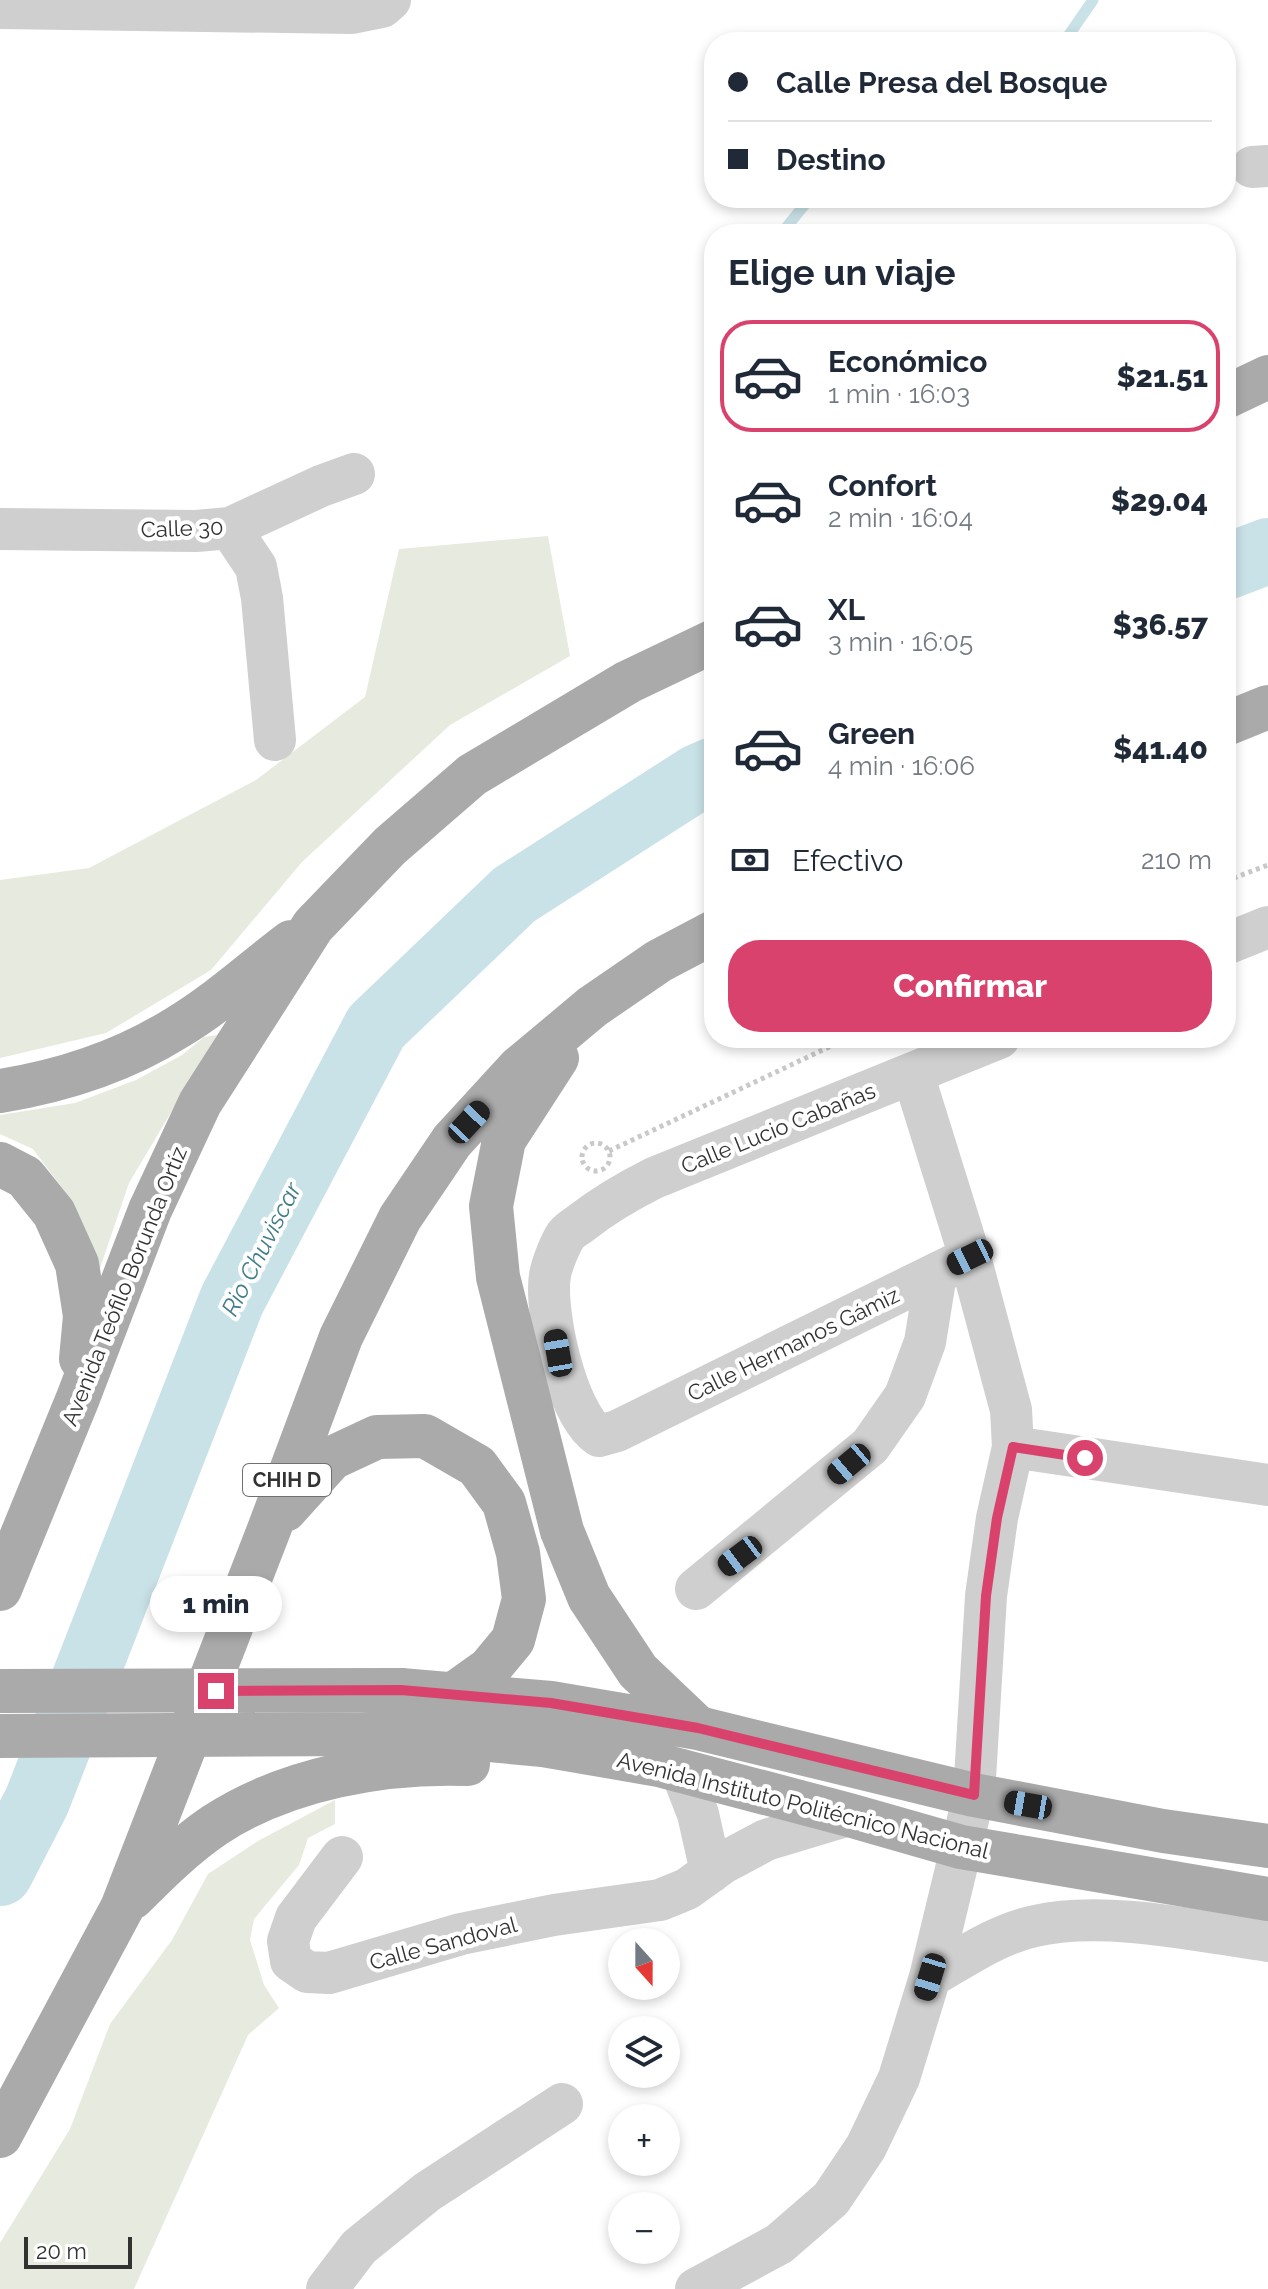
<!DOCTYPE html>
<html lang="es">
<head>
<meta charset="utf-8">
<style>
  :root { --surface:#fff; --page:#f2f2f3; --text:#1f2937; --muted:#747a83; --line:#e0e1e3; --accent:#da426e }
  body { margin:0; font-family:Raleway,sans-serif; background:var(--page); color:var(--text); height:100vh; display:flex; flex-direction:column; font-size:30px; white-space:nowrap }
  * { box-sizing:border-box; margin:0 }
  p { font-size:26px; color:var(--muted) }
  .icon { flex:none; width:44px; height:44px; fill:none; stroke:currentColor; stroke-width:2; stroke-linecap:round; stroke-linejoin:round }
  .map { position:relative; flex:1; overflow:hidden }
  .panel { position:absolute; left:704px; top:224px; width:532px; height:824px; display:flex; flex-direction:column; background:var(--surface); border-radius:32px; box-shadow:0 4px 12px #0003 }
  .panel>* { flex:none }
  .hud { position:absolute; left:704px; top:32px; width:532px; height:176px; border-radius:32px; box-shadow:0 4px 12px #0003; display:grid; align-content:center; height:176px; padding:0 24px; background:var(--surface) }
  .needle { width:52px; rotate:159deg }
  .fabs { position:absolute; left:608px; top:1928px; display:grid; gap:16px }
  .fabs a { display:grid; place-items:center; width:72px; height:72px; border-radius:50%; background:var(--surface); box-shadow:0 4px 12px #0003; font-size:40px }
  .scale { position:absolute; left:24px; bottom:20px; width:108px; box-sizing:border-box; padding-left:8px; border:4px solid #323232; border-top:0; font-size:22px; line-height:28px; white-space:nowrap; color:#323232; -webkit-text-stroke:6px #fff; paint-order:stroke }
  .end { position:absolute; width:36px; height:36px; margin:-18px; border:10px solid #da426e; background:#fff; box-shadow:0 0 0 4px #fff }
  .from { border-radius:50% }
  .bubble { position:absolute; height:56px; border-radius:28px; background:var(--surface); box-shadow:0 4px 12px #0003; font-size:26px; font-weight:800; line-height:56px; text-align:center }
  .car { position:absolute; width:24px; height:48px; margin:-24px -12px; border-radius:10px; box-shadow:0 0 6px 2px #0007; background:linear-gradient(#222 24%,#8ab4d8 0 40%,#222 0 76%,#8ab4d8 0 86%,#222 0) }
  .hud b { display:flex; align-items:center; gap:28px; height:76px; font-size:30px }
  .hud b+b { border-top:2px solid var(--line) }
  .hud i { width:20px; height:20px; background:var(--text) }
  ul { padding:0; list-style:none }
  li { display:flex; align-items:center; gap:24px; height:112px; margin:0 16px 12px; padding:0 8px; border:4px solid transparent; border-radius:32px }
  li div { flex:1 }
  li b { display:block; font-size:30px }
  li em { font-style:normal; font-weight:800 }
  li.selected { border-color:var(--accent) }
  li>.icon { width:72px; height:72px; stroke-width:1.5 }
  h2 { padding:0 24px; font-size:36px; line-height:96px }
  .pay { display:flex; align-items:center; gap:20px; height:88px; padding:0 24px; font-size:30px }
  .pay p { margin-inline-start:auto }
  .cta { display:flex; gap:16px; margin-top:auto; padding:16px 24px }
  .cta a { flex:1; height:92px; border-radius:32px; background:var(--accent); color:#fff; font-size:32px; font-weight:800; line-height:92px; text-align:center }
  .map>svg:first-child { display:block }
  .green { fill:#e7eade }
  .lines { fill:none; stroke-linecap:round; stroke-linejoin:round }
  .stream { stroke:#c9e2e7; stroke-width:11 }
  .river { stroke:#c9e2e7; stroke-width:66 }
  .path { stroke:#c9c9c9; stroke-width:5; stroke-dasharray:4 4; stroke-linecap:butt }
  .minor { stroke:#cfcfcf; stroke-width:42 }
  .major { stroke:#aaa; stroke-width:44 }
  .major-bridge { stroke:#aaa; stroke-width:44 }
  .route { stroke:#da426e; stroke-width:10 }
  .labels { text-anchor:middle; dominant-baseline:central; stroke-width:8; stroke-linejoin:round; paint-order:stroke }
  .shield { fill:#fff; stroke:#707070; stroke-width:2 }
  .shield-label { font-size:20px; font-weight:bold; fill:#323232 }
  .street-label { font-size:22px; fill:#323232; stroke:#fff }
  .water-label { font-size:24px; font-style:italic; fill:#417d89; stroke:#fff }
</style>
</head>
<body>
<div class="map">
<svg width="1268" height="2289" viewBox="0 0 1268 2289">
  <rect width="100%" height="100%" fill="#fff"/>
  <!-- green -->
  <path class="green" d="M548,536L570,656L450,725L302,862L211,970L106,1033L0,1058V880L89,868L256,780L365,697L399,549Z
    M217,1035L129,1183L94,1286L88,1240L74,1204L33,1149L0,1134V1115L75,1103L136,1080L182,1055L204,1037Z
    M335,1800V1824L308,1838L299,1865L254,1919L250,1940L264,1985L279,2008L248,2035L134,2289H0V2243L70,2129L110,2024L172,1940L208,1874L258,1841Z"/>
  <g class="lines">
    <!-- stream -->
    <path class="stream" d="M1064,42L1093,0
      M781,234L810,198"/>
    <!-- river -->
    <path class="river" d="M1226,567L1268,551
      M0,1873L37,1801L232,1300L376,1027L514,895L698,777L714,770"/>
    <!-- path -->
    <path class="path" d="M1226,881L1268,865
      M582 1157a14 14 0 1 1 28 0a14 14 0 1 1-28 0Z
      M609,1151L848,1038"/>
    <!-- minor -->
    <path class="minor" d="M0,8L352,13L382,7L390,0
      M1252,167L1268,166
      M230,528L256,567L262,598L275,740
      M0,529L196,531L230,528L321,486L354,474
      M1226,944L1268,927
      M970,1257L617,1431L599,1436C567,1415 544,1312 550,1275C552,1264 560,1244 566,1235C570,1230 576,1227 581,1223C604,1205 628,1191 654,1178L999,1038
      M1013,1447L1268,1485
      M696,1589L870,1446L905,1396L925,1342L936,1274
      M681,1770L698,1814L711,1872
      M342,1857L296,1918L288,1941L291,1961L307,1972L329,1973L461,1934L554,1915L660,1900L687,1889L723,1863L766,1840L849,1815
      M930,1977C963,1958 997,1934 1035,1926C1104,1910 1198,1931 1268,1941
      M327,2289L359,2247L427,2192L562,2104
      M696,2289L779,2244L831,2199L866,2147L899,2078L930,1977L974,1795L986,1596L997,1518L1013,1447L1011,1410L970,1257L913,1074"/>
    <!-- major -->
    <path class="major" d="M1226,397L1268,377
      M1226,724L1268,707
      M557,1058L504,1140L491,1206L498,1277L562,1531L589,1597L638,1671L698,1728
      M0,1091C63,1081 124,1061 178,1027C218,1003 254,970 291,942
      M0,1164L25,1177L54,1213L77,1264L85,1316L81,1359
      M285,1510L332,1458L377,1437L425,1436L477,1466L504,1503L518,1553L524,1599L513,1640L489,1669L454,1694
      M0,1589L78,1398L150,1210L200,1103L313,926L390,846L472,775L628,682L714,641
      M401,1690L551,1703L698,1728L974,1795L1163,1831L1268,1846
      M368,1734H423L543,1745L659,1765L849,1815L961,1847L1268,1899
      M132,1898C158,1872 184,1846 215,1825C287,1778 384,1761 468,1764
      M0,2136L122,1908L270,1527L341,1337L400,1218L452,1141L519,1068L592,1007L659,961L714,932"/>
    <!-- major-bridge -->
    <path class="major-bridge" d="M0,1691L401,1690
      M0,1736L368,1734"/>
  </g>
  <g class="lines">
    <!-- route -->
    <path class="route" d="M216,1691L401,1690L551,1703L698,1728L974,1795L986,1596L997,1518L1013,1447L1085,1458"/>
  </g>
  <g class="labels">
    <!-- shield labels -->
    <rect class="shield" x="243" y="1464" width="88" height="32" rx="6"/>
    <g class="shield-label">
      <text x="287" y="1480">CHIH D</text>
    </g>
    <!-- street labels -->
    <g class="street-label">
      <text transform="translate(182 528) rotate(-2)">Calle 30</text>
      <text transform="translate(778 1128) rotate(-22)">Calle Lucio Cabañas</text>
      <text transform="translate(124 1286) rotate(-68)">Avenida Teófilo Borunda Ortíz</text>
      <text transform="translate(793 1344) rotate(-26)">Calle Hermanos Gámiz</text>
      <text transform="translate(803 1805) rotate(14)">Avenida Instituto Politécnico Nacional</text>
      <text transform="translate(443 1943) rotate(-15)">Calle Sandoval</text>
    </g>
    <!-- water labels -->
    <g class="water-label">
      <text transform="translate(261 1249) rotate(-63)">Rio Chuviscar</text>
    </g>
  </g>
</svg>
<div class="fabs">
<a><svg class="needle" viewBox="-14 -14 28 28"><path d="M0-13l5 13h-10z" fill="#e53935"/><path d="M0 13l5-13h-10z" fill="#747a83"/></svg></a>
<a><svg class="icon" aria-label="layers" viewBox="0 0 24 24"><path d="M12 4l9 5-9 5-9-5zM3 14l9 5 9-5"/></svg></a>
<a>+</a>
<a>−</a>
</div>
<div class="scale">20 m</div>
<i class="end from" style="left:1085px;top:1458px"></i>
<i class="end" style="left:216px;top:1691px"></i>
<div class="bubble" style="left:150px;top:1576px;width:132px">1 min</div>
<i class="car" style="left:469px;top:1122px;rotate:43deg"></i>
<i class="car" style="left:970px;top:1257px;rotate:244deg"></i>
<i class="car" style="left:558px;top:1353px;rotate:350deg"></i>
<i class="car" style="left:849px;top:1464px;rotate:230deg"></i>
<i class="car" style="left:740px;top:1556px;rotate:233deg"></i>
<i class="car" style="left:1028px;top:1805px;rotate:280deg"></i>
<i class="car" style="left:930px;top:1977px;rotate:197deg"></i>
<div class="hud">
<b><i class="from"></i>Calle Presa del Bosque</b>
<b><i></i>Destino</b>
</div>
<section class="panel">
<h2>Elige un viaje</h2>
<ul>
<li class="selected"><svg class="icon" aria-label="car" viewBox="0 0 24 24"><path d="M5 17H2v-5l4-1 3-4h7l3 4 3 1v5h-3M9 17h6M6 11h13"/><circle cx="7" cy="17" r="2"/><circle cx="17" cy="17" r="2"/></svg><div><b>Económico</b><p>1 min · 16:03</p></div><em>$21.51</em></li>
<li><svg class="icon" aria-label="car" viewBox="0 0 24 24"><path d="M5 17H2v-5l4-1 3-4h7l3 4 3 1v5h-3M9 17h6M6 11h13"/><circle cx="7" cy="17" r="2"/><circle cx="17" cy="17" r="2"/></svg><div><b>Confort</b><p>2 min · 16:04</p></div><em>$29.04</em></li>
<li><svg class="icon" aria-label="car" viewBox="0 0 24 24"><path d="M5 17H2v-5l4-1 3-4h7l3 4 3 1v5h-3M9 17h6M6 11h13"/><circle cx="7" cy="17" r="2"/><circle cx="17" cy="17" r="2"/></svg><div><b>XL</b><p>3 min · 16:05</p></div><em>$36.57</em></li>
<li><svg class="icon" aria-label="car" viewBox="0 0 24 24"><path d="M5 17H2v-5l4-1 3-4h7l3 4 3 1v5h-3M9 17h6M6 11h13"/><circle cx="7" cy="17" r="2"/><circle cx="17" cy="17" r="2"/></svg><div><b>Green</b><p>4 min · 16:06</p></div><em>$41.40</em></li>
</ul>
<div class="pay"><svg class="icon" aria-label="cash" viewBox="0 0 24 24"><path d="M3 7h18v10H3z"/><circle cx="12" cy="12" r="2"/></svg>Efectivo<p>210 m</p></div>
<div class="cta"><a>Confirmar</a></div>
</section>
</div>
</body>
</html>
